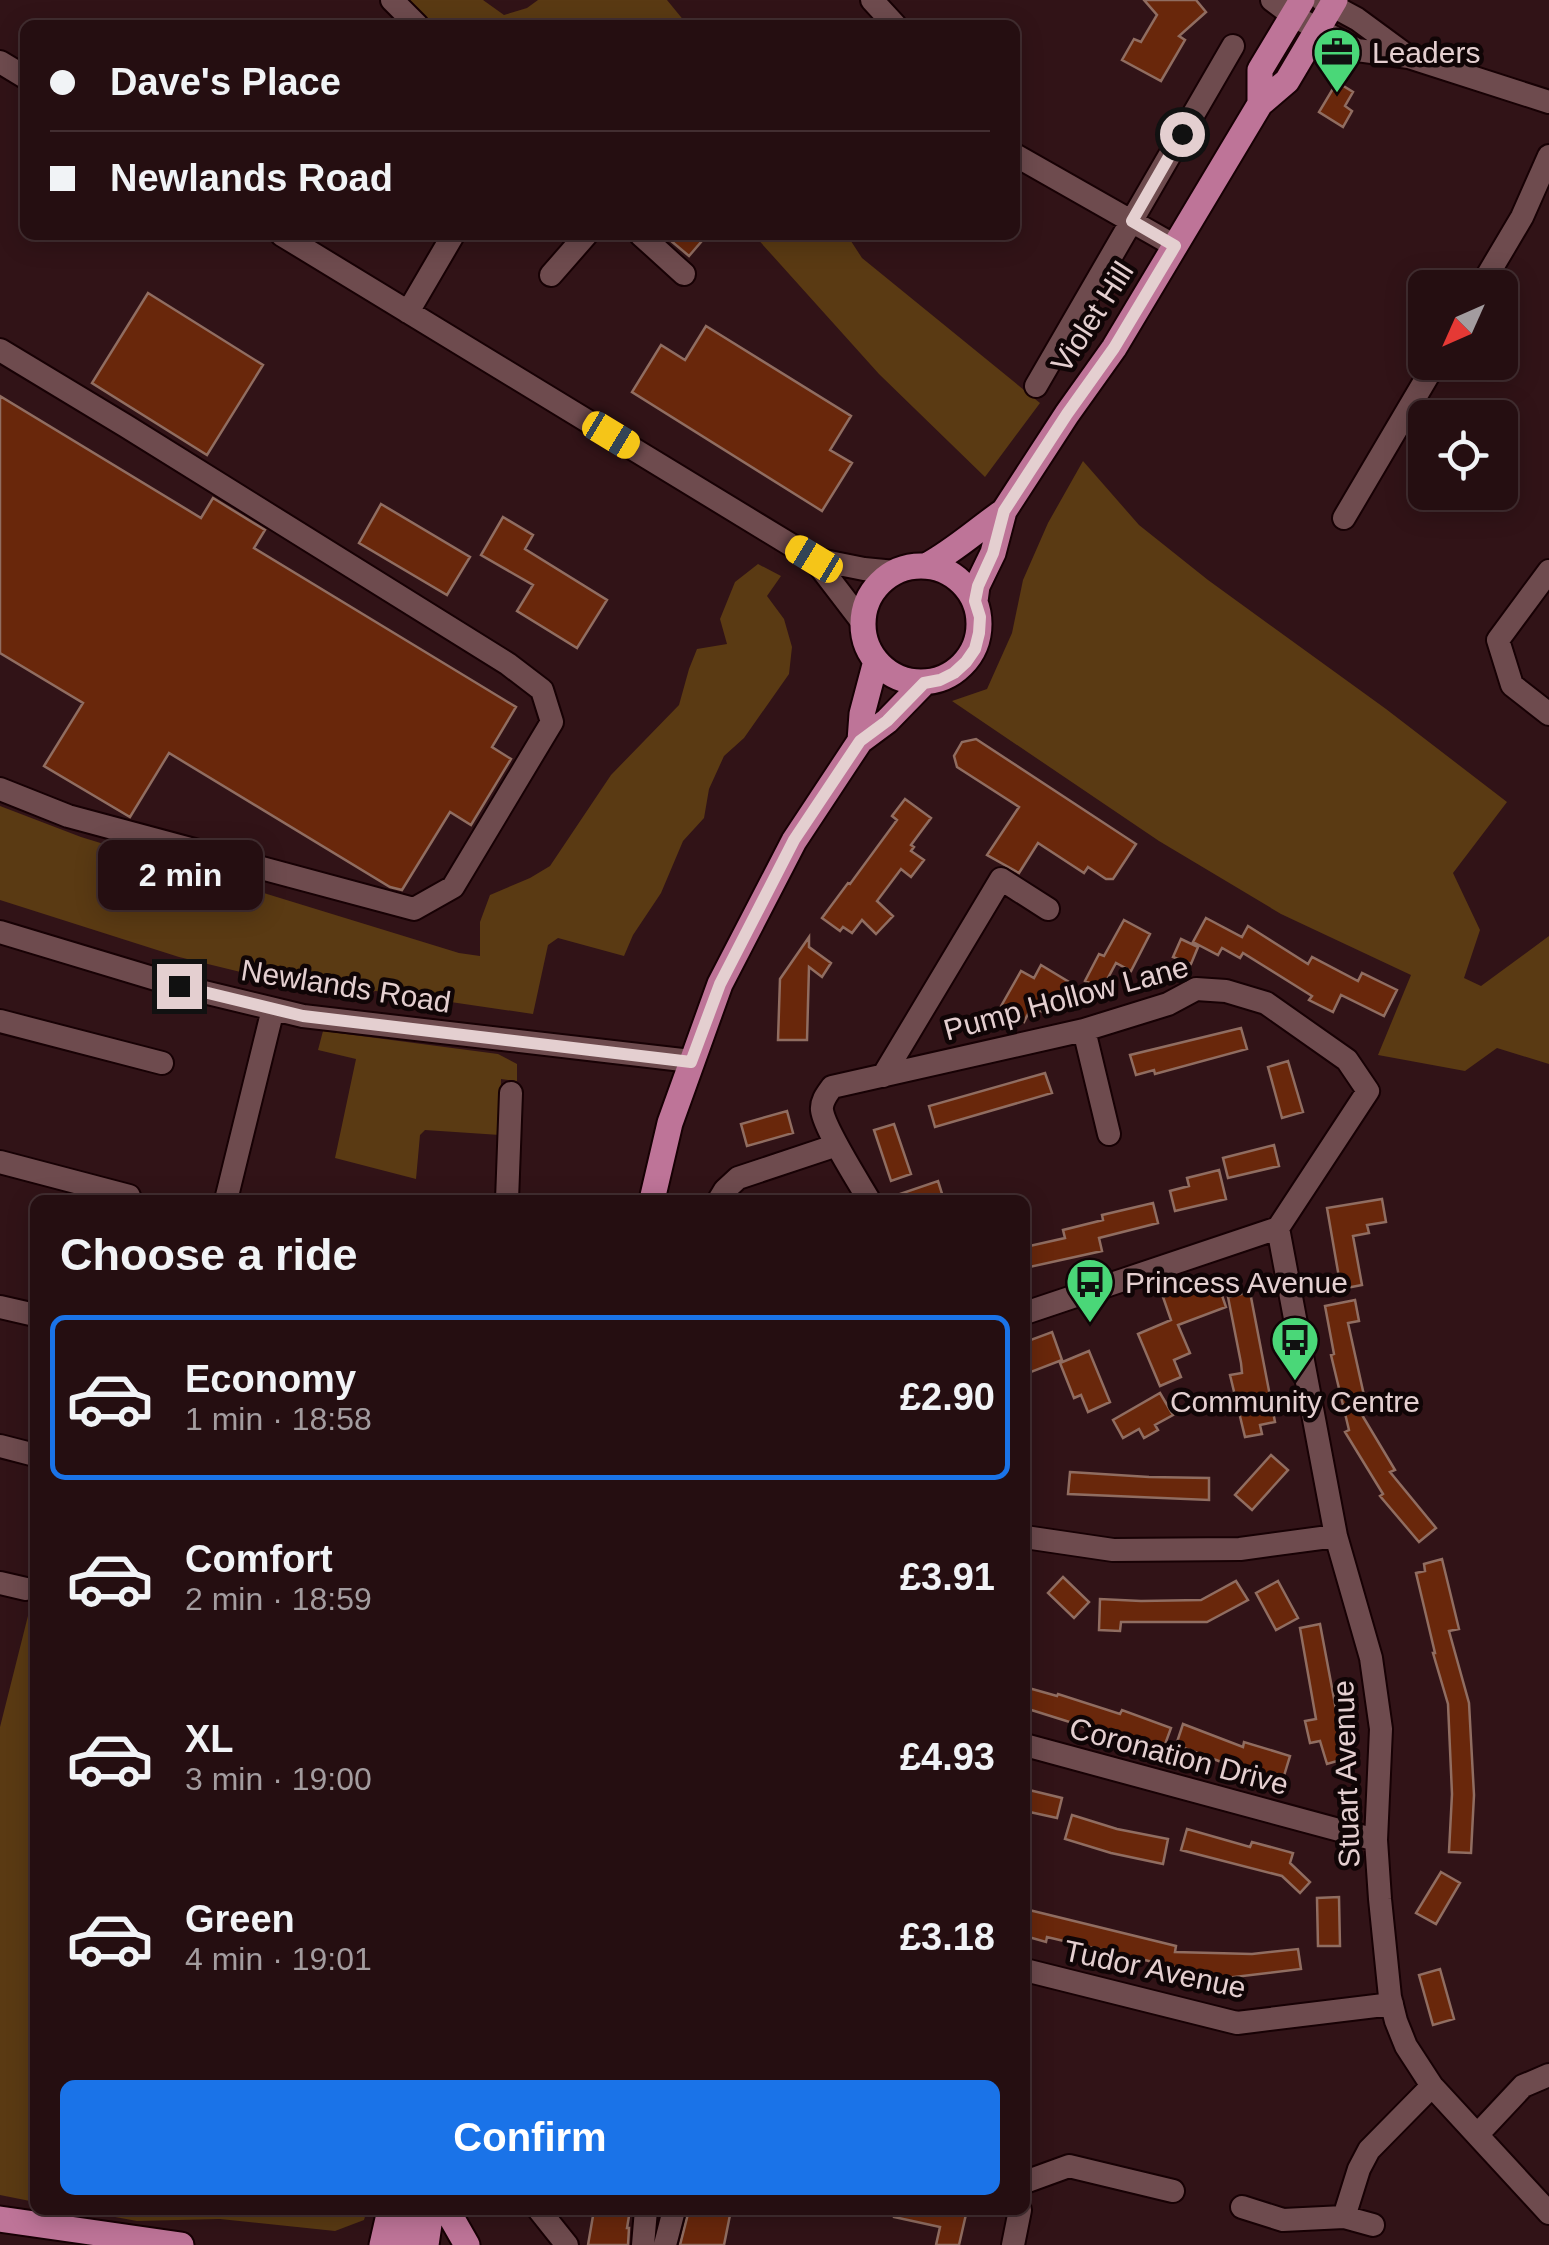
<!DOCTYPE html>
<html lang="en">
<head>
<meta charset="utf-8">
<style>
  :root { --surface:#250e11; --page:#2d171a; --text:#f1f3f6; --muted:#a39c9f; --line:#422e31; --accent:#1a73e8 }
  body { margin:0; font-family:Arial,sans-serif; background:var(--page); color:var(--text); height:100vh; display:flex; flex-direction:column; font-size:38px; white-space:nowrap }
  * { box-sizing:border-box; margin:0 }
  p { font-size:32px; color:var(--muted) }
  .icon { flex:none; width:55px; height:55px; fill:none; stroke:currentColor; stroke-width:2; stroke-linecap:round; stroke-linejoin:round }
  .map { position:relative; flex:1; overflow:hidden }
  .details { position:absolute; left:30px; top:1195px; width:1000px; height:1020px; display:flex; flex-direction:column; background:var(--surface); border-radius:15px; box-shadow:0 5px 25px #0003,0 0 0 2px var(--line) }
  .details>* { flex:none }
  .banner { position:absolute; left:20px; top:20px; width:1000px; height:220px; border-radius:15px; box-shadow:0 5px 25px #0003,0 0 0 2px var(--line); display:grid; align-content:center; height:220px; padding:0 30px; background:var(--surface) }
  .needle { width:65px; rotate:225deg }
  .tools { position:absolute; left:1408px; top:270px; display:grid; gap:20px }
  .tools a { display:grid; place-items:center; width:110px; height:110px; border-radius:15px; background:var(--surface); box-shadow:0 5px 25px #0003,0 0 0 2px var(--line); font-size:50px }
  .end { position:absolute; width:45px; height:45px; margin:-22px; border:12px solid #e4cfd0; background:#111; box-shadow:0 0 0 5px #111 }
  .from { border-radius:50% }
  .bubble { position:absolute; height:70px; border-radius:15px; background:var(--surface); box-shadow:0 5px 25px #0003,0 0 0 2px var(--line); font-size:32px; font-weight:700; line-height:70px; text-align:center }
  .car { position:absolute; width:30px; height:60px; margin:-30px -15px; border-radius:12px; box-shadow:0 0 8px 2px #0007; background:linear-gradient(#f5c518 24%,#345 0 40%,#f5c518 0 76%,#345 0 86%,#f5c518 0) }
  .banner b { display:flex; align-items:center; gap:35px; height:95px; font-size:38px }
  .banner b+b { border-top:2px solid var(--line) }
  .banner i { width:25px; height:25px; background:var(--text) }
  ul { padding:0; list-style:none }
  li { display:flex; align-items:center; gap:30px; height:165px; margin:0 20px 15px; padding:0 10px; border:5px solid transparent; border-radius:15px }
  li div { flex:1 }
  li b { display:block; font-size:38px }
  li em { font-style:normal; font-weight:700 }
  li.selected { border-color:var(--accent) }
  li>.icon { width:90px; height:90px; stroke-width:1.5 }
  h2 { padding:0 30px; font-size:45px; line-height:120px }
  .cta { display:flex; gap:20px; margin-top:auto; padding:20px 30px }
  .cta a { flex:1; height:115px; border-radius:15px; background:var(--accent); color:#fff; font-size:40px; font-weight:700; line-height:115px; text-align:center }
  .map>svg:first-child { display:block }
  .green { fill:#5a3a13 }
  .building { fill:#69270b; stroke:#906d61; stroke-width:2.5 }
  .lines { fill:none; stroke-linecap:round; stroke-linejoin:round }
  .minor-casing { stroke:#170104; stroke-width:26 }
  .major-casing { stroke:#170104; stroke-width:29 }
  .minor { stroke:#6e4b4e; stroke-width:22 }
  .major { stroke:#be7498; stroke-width:25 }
  .route { stroke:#e4cfd0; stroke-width:12 }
  .labels { text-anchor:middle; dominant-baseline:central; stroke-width:9; stroke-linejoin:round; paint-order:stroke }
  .poi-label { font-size:30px; fill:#e4cfd0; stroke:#100506; text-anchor:start }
  .street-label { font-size:30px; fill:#e4cfd0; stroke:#100506 }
</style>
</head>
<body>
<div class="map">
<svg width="1549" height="2245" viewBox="0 0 1549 2245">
  <rect width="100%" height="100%" fill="#311317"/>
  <!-- green -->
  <path class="green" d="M408,0H483L504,15L527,8L538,0H667L685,22L682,25H433Z
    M754,235H847L862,258L1040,403L985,477L879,374Z
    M1083,461L1139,525L1208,580L1386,709L1507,802L1453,873L1480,930L1464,978L1481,986L1549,936V1064L1497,1048L1465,1071L1378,1055L1411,975L1281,914L1159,841L952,701L987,689L1012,633L1023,580L1048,523Z
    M758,564L781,576L767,596L784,619L792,647L789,674L744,738L724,756L709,789L704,818L683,841L661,893L633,935L624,956L558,938L548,945L533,1014L376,991L339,996L179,957L0,900V806L81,837L459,953L480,956V922L490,895L530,878L550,866L611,775L679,705L689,669L697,649L727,644L720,619L735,582Z
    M323,1031L498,1054L517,1064V1081L501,1079L500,1135L425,1130L420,1135L416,1179L335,1158L356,1059L318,1050Z
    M35,1588V2202L0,2195V1727Z
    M77,2210H367L364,2220L335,2231L220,2219L137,2221Z"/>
  <!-- building -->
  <path class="building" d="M1144,0H1196L1206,12L1179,36L1185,40L1161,81L1122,60L1134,39L1141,42L1157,15Z
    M1337,82L1353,92L1345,106L1352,111L1343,127L1319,112Z
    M664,235H707L689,256Z
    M148,293L263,365L207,455L92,383Z
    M706,326L851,416L830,450L852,463L822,511L632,392L661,345L685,360Z
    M0,396L201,518L213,498L265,530L254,548L516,707L492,747L511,759L471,825L450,812L402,890L390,887L169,753L130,817L44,766L83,703L0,653Z
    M381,504L470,557L447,595L359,543Z
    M503,517L533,535L525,549L607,600L577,648L517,611L533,585L481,555Z
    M976,739L1136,844L1113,879H1106L1088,867L1084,873L1038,843L1019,873L987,855L1019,807L957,767L954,756L962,742Z
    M905,799L931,818L911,845L914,847L911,851L924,860L911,877L901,869L877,901L893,916L876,934L862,920L852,933L843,927L840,931L822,918L848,883L850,884L897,820L892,816Z
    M1206,918L1242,937L1248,926L1308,964L1312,957L1358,981L1362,973L1397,990L1384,1016L1341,995L1333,1012L1309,1000L1312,996L1243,953L1240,958L1222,948L1218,955L1193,942Z
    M1124,920L1150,934L1131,971L1116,963L1102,989L1085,981L1099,954L1104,956Z
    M809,937V947L831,963L822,977L809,967L807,1040H778L780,979Z
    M1181,939L1198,947L1191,964L1173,957Z
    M1041,965L1069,982L1049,1016L1032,1006L1024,1022L1000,1008L1021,971L1034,978Z
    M1241,1028L1247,1049L1155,1074L1154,1070L1136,1075L1130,1055Z
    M1288,1061L1303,1112L1282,1118L1268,1067Z
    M1045,1073L1052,1093L935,1127L929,1106Z
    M787,1111L793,1133L747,1146L741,1124Z
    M894,1124L911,1174L891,1181L874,1130Z
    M1274,1145L1279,1166L1228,1178L1223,1158Z
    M1219,1170L1226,1199L1175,1211L1170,1191L1189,1186L1187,1178Z
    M938,1181L944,1200H892L891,1197Z
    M1382,1199L1386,1222L1367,1225L1369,1233L1353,1236L1362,1285L1341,1289L1327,1208Z
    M1153,1203L1158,1223L1099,1238L1102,1251L1025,1268V1247L1065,1238L1063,1230L1103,1220L1102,1215Z
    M1216,1278L1226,1307L1178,1325L1190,1353L1174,1360L1181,1377L1160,1386L1138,1334L1171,1320L1163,1297Z
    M1250,1292L1275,1422L1260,1425L1262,1434L1245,1437L1230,1375L1242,1373L1241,1363L1228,1297Z
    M1355,1300L1359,1321L1348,1323L1367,1409L1359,1410L1395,1470L1390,1472L1436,1528L1419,1542L1380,1496L1383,1494L1345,1432L1349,1430L1331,1355L1334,1354L1325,1306Z
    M1052,1332L1062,1360L1031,1372L1025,1356V1342Z
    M1089,1351L1110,1402L1088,1412L1081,1395L1074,1398L1060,1363Z
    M1160,1393L1173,1415L1155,1425L1158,1430L1144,1438L1139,1429L1123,1438L1113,1420Z
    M1271,1455L1288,1470L1252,1510L1235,1495Z
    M1070,1472L1149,1477L1209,1478V1500L1068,1494Z
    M1442,1559L1459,1629L1449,1631L1469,1703L1474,1795L1471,1853L1449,1852L1452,1794L1448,1704L1433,1653H1435L1416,1573L1425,1571L1424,1564Z
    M1063,1577L1089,1602L1074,1618L1048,1593Z
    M1236,1581L1248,1600L1207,1622H1121L1120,1631L1099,1630L1100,1599L1141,1601L1201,1600Z
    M1278,1581L1298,1618L1276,1630L1256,1593Z
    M1320,1624L1341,1736L1338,1737L1344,1759L1327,1764L1320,1741L1310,1743L1305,1721L1316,1719L1300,1628Z
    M1025,1687L1057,1696L1058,1694L1120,1714L1122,1710L1171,1728L1163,1750L1097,1726L1095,1730L1025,1708Z
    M1183,1724L1243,1747L1244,1742L1290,1756L1283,1779L1224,1763L1176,1745Z
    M1025,1789L1062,1798L1057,1818L1025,1811Z
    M1072,1815L1117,1829L1168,1839L1163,1864L1111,1853L1065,1839Z
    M1187,1829L1250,1847L1252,1842L1293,1853L1290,1863L1310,1882L1300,1893L1282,1876L1181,1850Z
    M1441,1872L1460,1883L1436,1924L1416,1913Z
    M1339,1897L1340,1946H1318L1317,1898Z
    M1025,1909L1176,1946L1175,1952L1252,1954L1298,1949L1301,1969L1226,1978L1187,1977V1970L1047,1937L1046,1942L1025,1936Z
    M1440,1969L1454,2019L1433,2025L1419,1975Z
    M594,2210H630L627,2228H629L628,2245H588Z
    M689,2210H731L724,2245H680Z
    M894,2210H967L959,2245H936L940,2227L894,2217Z"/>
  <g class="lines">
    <!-- minor casing -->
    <g class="minor-casing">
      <path id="minor" d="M392,0L417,25
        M872,0L895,25
        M1272,0L1292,15L1357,50L1409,57L1549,102
        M1322,0L1357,19L1406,55
        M0,62L25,77
        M1015,155L1175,246
        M282,235L814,559L864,569L895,572
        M641,235L684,274
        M551,275L586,235
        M1480,288L1522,217L1549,156
        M408,312L453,235
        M0,350L126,426L508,664L542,690L552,722L453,887L414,909L68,816L0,789
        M1036,386L1233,46
        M1344,518L1436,362
        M814,559L863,623
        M1549,571L1498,640L1512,685L1549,714
        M0,932L179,986L303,1016L691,1061
        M0,1021L162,1063
        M1084,1030L1109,1134
        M883,1076L1001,879L1048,909
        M0,1162L129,1196
        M226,1200L273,1009
        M507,1200L511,1093
        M719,1200L725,1190L738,1178L837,1145
        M869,1200C858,1181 824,1128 822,1110C821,1101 827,1094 832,1087L1084,1030L1168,1004L1196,989L1226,991L1266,1003L1347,1060L1368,1091L1278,1228L1025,1313
        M1278,1228L1336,1536L1371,1658L1381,1729L1376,1840L1380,1899L1390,1997L1396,2021L1406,2046L1432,2086L1549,2213
        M0,1307L35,1315
        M0,1446L35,1455
        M1025,1537L1113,1550L1240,1549L1336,1536
        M0,1583L26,1589
        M1025,1745L1376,1840
        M1025,1970L1237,2023L1392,2004
        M1478,2134L1523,2086L1549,2075
        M1025,2182L1069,2166L1173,2191
        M1242,2207L1283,2220L1344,2217L1373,2225
        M539,2210L567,2245
        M1344,2217L1359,2169L1369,2150L1432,2086
        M643,2245L646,2210
        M665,2245L674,2210
        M1013,2245L1020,2210"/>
    </g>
    <!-- major casing -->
    <g class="major-casing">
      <path id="major" d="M1260,104V70L1302,0
        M863 624a58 58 0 1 1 116 0a58 58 0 1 1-116 0Z
        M926,566C954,551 978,529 1004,511
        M975,601L977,586L993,553L1004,511L1067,414L1114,348L1260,104L1287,81L1335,0
        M860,741L862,714L876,661
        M652,1200L670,1123L720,984L794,841L860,741L887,721L924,683
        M447,2210L467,2245
        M0,2219L181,2245
        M382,2245L390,2210
        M406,2245L414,2210
        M426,2245L431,2210"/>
    </g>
    <!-- minor -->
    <use href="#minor" class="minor"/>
    <!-- major -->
    <use href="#major" class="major"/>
  </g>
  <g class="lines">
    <!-- route -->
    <path class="route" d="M179,986L303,1016L691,1062L720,984L794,840L860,741L887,721L924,683L940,680L954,673L966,662L975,649L979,633L980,617L975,601L978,586L993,553L1004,511L1067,414L1114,348L1175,246L1132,221L1182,134"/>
  </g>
  <!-- icons -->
  <defs>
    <g id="office-pin" transform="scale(2.5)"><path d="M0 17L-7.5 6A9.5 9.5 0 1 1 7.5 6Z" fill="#4ad778" stroke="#100506"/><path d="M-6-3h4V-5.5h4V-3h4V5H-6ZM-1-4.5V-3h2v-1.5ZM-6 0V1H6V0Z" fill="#111"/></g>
    <g id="bus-pin" transform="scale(2.5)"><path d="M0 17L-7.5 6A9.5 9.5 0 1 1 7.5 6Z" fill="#4ad778" stroke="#100506"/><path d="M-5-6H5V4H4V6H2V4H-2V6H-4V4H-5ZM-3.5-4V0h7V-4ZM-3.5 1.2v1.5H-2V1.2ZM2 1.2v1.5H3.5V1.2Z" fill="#111"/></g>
  </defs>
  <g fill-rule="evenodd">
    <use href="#office-pin" x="1337" y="52"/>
    <use href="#bus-pin" x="1090" y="1282"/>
    <use href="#bus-pin" x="1295" y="1340"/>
  </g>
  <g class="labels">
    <!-- poi labels -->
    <g class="poi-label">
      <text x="1372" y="52">Leaders</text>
      <text x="1125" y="1282">Princess Avenue</text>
      <text x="1295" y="1401" text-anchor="middle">Community Centre</text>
    </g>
    <!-- street labels -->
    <g class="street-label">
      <text transform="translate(1092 317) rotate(-57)">Violet Hill</text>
      <text transform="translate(346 986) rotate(9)">Newlands Road</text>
      <text transform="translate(1066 998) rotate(-15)">Pump Hollow Lane</text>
      <text transform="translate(1179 1756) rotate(15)">Coronation Drive</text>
      <text transform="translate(1346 1774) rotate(-92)">Stuart Avenue</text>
      <text transform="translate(1155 1969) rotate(12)">Tudor Avenue</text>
    </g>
  </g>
</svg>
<div class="tools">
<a><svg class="needle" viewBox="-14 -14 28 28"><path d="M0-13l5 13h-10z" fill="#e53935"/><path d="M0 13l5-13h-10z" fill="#a39c9f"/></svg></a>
<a><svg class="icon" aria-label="locate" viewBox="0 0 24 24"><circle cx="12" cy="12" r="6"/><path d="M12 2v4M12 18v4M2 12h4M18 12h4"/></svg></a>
</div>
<i class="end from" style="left:1182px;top:134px"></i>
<i class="end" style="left:179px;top:986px"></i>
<div class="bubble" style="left:98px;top:840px;width:165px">2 min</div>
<i class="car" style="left:611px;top:435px;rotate:121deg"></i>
<i class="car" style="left:814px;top:559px;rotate:301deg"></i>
<div class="banner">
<b><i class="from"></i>Dave's Place</b>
<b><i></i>Newlands Road</b>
</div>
<section class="details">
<h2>Choose a ride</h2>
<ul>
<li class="selected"><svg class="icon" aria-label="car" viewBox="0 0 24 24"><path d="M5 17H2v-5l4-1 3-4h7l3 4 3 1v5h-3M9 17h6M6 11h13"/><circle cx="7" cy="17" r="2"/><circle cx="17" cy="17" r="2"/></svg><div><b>Economy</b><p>1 min · 18:58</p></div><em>£2.90</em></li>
<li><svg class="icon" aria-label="car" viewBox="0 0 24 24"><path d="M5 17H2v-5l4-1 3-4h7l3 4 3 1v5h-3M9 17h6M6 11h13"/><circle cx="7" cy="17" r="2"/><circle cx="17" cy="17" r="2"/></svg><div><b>Comfort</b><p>2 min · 18:59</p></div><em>£3.91</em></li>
<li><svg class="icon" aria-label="car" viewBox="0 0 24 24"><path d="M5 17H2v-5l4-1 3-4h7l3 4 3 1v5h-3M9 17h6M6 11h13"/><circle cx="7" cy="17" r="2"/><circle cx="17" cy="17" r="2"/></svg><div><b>XL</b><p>3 min · 19:00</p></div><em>£4.93</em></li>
<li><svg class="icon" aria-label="car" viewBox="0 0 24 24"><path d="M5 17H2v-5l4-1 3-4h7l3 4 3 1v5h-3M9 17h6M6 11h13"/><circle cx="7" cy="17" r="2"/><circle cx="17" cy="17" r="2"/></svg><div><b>Green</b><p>4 min · 19:01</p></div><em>£3.18</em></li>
</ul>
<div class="cta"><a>Confirm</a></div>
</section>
</div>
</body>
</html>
